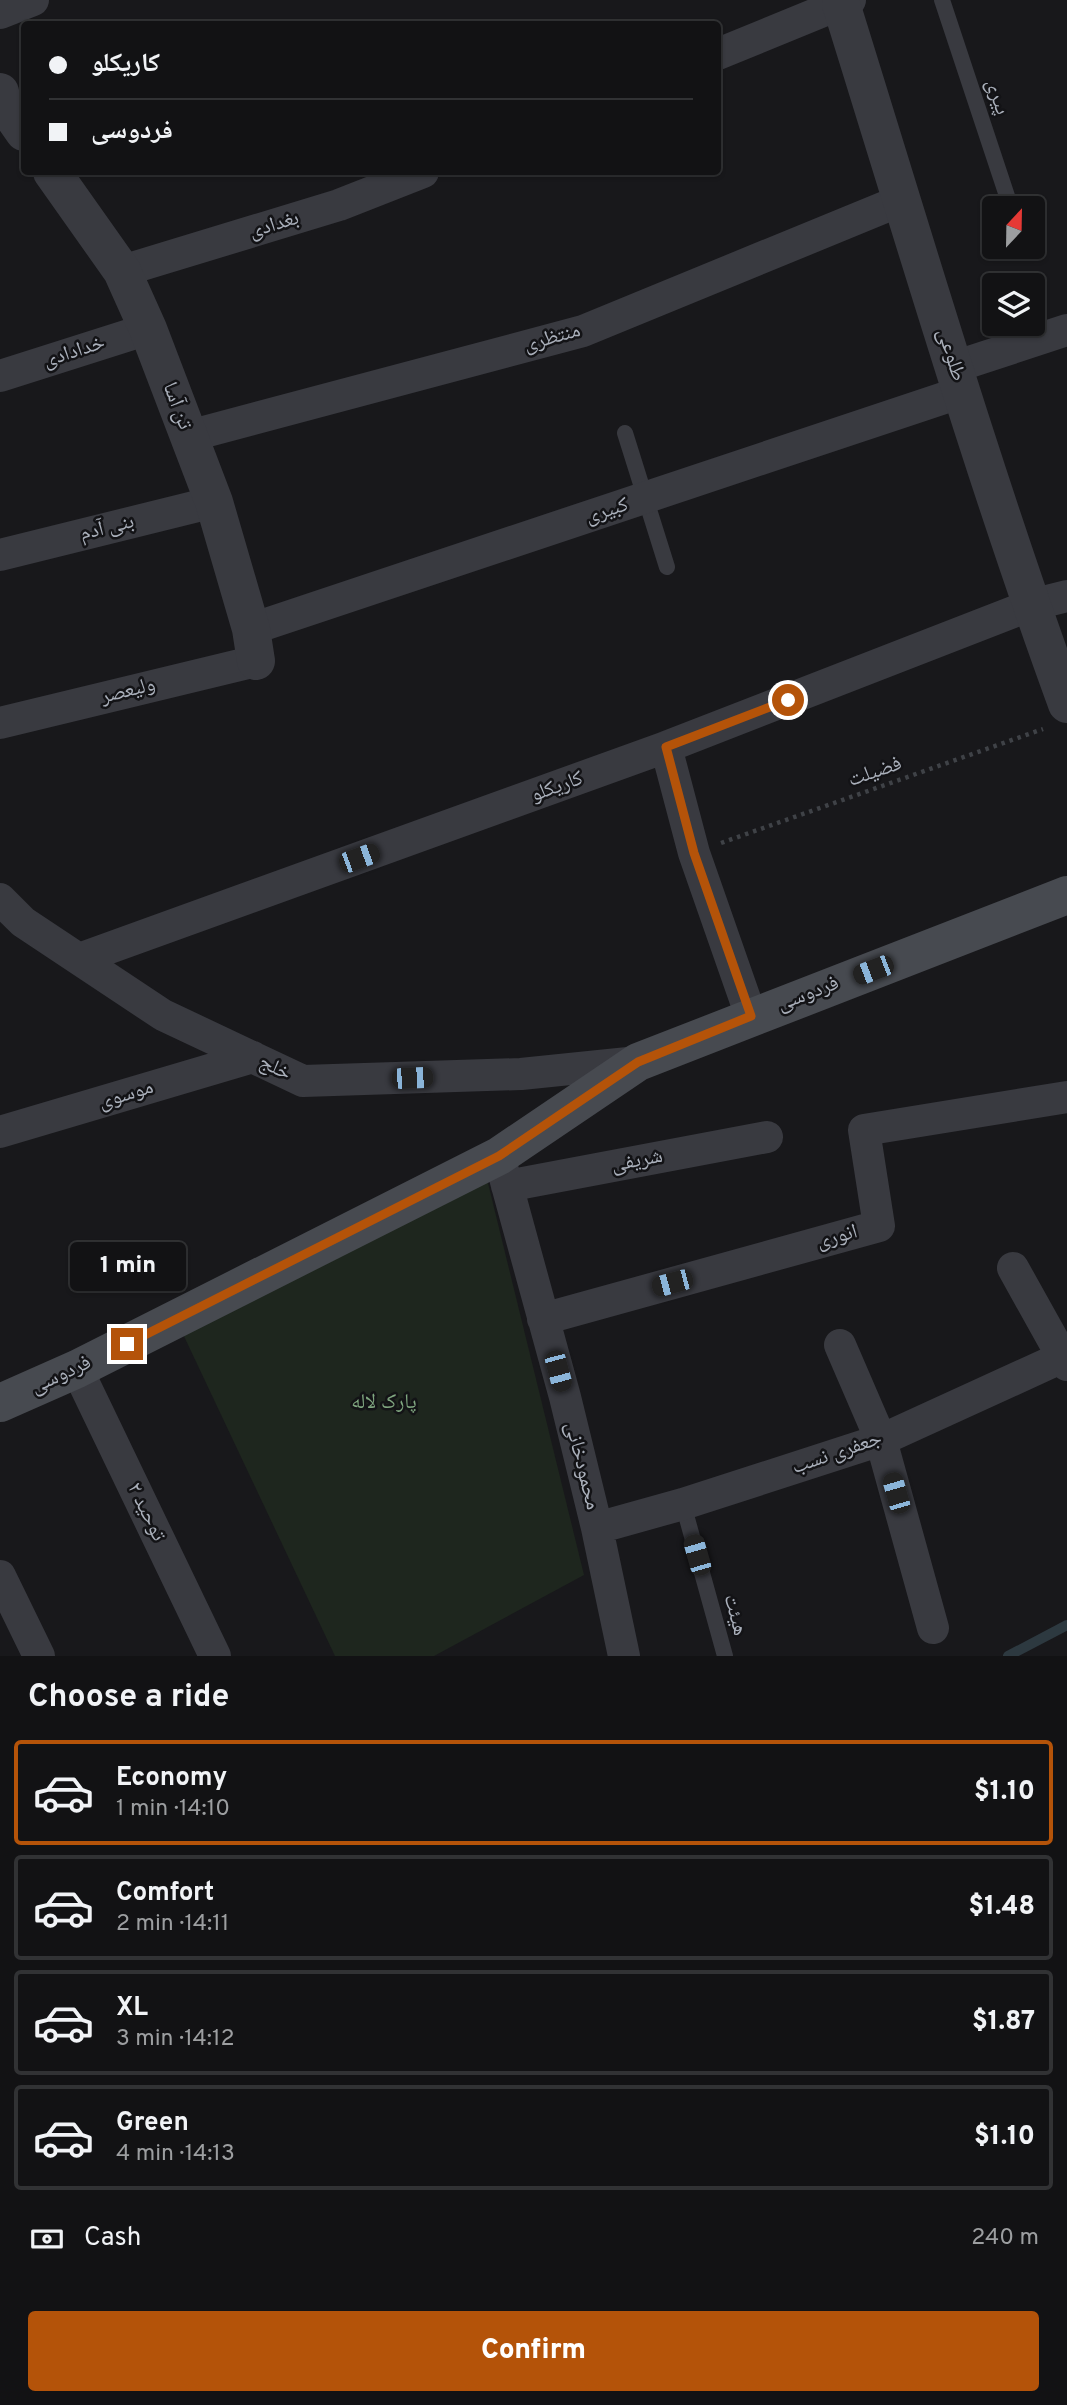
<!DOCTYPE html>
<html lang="en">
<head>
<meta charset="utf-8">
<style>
  :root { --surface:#121214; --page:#1b1b1d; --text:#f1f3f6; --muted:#9c9ea0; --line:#313234; --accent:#b45309 }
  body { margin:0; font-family:Overpass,"Noto Naskh Arabic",sans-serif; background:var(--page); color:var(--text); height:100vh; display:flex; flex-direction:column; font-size:26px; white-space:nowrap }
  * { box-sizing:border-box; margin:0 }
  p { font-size:23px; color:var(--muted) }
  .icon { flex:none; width:38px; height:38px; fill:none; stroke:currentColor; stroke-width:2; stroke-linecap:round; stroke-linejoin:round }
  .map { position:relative; height:1656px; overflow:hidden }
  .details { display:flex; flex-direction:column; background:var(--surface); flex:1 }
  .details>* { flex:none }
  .hud { position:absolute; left:21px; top:21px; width:700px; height:154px; border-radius:7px; box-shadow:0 2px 5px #0004,0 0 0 2px var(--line); display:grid; align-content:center; height:154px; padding:0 28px; background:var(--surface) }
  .needle { width:46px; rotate:22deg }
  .controls { position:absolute; left:982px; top:196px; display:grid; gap:14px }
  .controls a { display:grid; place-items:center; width:63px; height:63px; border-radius:7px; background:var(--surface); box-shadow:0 2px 5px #0004,0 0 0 2px var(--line); font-size:35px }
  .end { position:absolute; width:32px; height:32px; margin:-16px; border:9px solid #b45309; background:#fff; box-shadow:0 0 0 4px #fff }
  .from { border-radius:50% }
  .bubble { position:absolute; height:49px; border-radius:7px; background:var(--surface); box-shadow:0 2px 5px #0004,0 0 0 2px var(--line); font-size:23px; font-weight:800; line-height:49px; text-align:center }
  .car { position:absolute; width:21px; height:42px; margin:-21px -10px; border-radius:9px; box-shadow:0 0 5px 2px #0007; background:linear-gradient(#222 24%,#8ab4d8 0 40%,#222 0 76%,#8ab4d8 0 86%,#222 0) }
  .hud b { display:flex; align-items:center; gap:24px; height:66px; font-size:26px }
  .hud b+b { border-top:2px solid var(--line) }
  .hud i { width:18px; height:18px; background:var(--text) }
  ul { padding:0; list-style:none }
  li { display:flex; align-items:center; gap:21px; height:105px; margin:0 14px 10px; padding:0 14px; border:4px solid var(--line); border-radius:7px }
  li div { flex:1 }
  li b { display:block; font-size:26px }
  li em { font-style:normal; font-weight:800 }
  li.selected { border-color:var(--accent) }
  li>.icon { width:63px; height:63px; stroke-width:1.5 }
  h2 { padding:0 28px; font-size:32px; line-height:84px }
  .pay { display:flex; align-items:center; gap:18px; height:77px; padding:0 28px; font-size:26px }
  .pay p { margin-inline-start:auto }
  .button { display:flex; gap:14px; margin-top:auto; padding:14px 28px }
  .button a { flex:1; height:80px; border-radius:7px; background:var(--accent); color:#fff; font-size:28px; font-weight:800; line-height:80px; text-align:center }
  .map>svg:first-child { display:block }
  .green { fill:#1e261e }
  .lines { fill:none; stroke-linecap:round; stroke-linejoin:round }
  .stream { stroke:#2d3940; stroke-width:10 }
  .path { stroke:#3f4247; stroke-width:4.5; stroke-dasharray:3.5 5; stroke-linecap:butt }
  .service { stroke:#393a40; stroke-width:16 }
  .minor { stroke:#393a40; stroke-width:32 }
  .tertiary { stroke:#393a40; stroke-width:38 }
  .secondary { stroke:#474a50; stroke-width:38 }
  .route { stroke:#b45309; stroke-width:9 }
  .labels { text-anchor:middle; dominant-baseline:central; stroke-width:5; stroke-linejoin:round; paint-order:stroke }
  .street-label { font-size:21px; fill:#aab0bb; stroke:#131316 }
  .park-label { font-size:21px; fill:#80a780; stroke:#131316 }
</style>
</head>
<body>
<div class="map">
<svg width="1067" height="1656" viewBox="0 0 1067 1656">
  <rect width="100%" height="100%" fill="#18181b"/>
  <!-- green -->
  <path class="green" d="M486,1175L584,1575L434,1656H335L182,1332Z"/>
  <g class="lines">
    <!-- stream -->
    <path class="stream" d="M1008,1656L1067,1625"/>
    <!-- path -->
    <path class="path" d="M721,843L1043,729"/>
    <!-- service -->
    <path class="service" d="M942,0L1011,208
      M625,433L667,567
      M683,1504L725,1656"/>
    <!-- minor -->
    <path class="minor" d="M0,13L33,0
      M718,54L850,0
      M122,271L339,205L423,172
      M954,367L1067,330
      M0,376L148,329
      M189,436L583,331L902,200
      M0,555L214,502
      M251,629L962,392
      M0,723L256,661
      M666,747L694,853L751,1016
      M0,899L23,922L163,1015L303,1081L521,1074L638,1062
      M79,959L666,747L1031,605L1067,596
      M0,1132L253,1057
      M499,1156L565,1397L597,1528L624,1656
      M507,1186L767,1137
      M1013,1268L1067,1365
      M543,1319L879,1226L864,1130L1067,1097
      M840,1345L881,1440L933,1628
      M77,1369L215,1656
      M597,1528L683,1504L881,1440L1067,1355
      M0,1576L39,1656"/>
    <!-- tertiary -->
    <path class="tertiary" d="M841,4C914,238 983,474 1067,704
      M0,92L2,100L24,132
      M52,172L122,271L148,329L214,502L251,629L256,661"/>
    <!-- secondary -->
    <path class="secondary" d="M0,1403L77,1369L499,1156L638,1062L1067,895"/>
  </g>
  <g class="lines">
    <!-- route -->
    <path class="route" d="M127,1344L499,1156L638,1062L751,1016L694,853L666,747L788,700"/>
  </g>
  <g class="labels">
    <!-- street labels -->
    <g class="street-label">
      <text transform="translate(997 97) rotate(72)">پیری</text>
      <text transform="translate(274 225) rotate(-17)">بغدادی</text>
      <text transform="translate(552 338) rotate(-16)">منتظری</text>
      <text transform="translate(74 352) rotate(-18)">خدادادی</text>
      <text transform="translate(951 355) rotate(73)">طلوعی</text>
      <text transform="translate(177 406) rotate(69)">تن آسا</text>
      <text transform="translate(607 511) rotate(-18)">کبیری</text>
      <text transform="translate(107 528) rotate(-14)">بنی آدم</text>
      <text transform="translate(128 691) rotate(-14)">ولیعصر</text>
      <text transform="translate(875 772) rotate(-19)">فضیلت</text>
      <text transform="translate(557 787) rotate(-20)">کاریکلو</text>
      <text transform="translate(808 994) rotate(-21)">فردوسی</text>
      <text transform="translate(275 1068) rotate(26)">خلج</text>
      <text transform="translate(126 1095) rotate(-17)">موسوی</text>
      <text transform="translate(637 1161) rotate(-11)">شریفی</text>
      <text transform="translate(837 1237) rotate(-16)">انوری</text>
      <text transform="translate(61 1375) rotate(-25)">فردوسی</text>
      <text transform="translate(837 1453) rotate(-19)">جعفری نسب</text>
      <text transform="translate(582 1466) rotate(76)">محمودخانی</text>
      <text transform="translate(146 1512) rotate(64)">توحید ۲</text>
      <text transform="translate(735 1615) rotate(75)">هیئت</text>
    </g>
    <!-- park labels -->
    <g class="park-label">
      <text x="384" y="1402">پارک لاله</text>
    </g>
  </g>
</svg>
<div class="controls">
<a><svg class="needle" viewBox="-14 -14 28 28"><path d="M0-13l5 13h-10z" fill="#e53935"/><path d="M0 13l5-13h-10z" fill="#9c9ea0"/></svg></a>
<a><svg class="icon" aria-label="layers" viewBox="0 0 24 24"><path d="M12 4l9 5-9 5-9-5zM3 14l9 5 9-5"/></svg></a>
</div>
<i class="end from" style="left:788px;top:700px"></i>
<i class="end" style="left:127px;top:1344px"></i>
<div class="bubble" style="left:70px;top:1242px;width:116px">1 min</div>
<i class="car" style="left:359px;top:858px;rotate:70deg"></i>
<i class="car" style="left:873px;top:970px;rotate:249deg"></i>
<i class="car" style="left:412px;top:1078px;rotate:88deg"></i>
<i class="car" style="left:672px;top:1283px;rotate:255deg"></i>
<i class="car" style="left:558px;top:1371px;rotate:165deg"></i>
<i class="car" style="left:896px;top:1493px;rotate:344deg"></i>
<i class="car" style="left:697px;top:1555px;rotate:344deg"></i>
<div class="hud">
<b><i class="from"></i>کاریکلو</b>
<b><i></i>فردوسی</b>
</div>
</div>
<section class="details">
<h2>Choose a ride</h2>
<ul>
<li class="selected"><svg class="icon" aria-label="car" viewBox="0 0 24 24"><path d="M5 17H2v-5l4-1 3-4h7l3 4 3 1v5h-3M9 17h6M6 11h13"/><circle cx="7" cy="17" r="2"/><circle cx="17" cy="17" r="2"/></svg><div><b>Economy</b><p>1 min · 14:10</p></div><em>$1.10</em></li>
<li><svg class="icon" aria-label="car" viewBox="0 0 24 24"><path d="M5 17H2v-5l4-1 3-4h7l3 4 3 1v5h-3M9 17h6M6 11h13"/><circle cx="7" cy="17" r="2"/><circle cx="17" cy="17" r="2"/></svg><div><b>Comfort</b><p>2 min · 14:11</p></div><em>$1.48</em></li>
<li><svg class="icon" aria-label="car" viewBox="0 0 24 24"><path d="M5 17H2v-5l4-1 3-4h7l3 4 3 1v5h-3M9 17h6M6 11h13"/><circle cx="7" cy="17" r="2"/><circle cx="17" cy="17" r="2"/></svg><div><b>XL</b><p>3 min · 14:12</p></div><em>$1.87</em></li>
<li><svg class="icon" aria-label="car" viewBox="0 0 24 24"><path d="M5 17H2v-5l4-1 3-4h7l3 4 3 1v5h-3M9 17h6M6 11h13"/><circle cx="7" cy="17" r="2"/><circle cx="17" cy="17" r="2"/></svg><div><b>Green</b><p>4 min · 14:13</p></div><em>$1.10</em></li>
</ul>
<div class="pay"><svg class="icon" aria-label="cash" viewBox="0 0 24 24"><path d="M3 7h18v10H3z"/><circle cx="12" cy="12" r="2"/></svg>Cash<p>240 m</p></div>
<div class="button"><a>Confirm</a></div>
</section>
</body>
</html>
